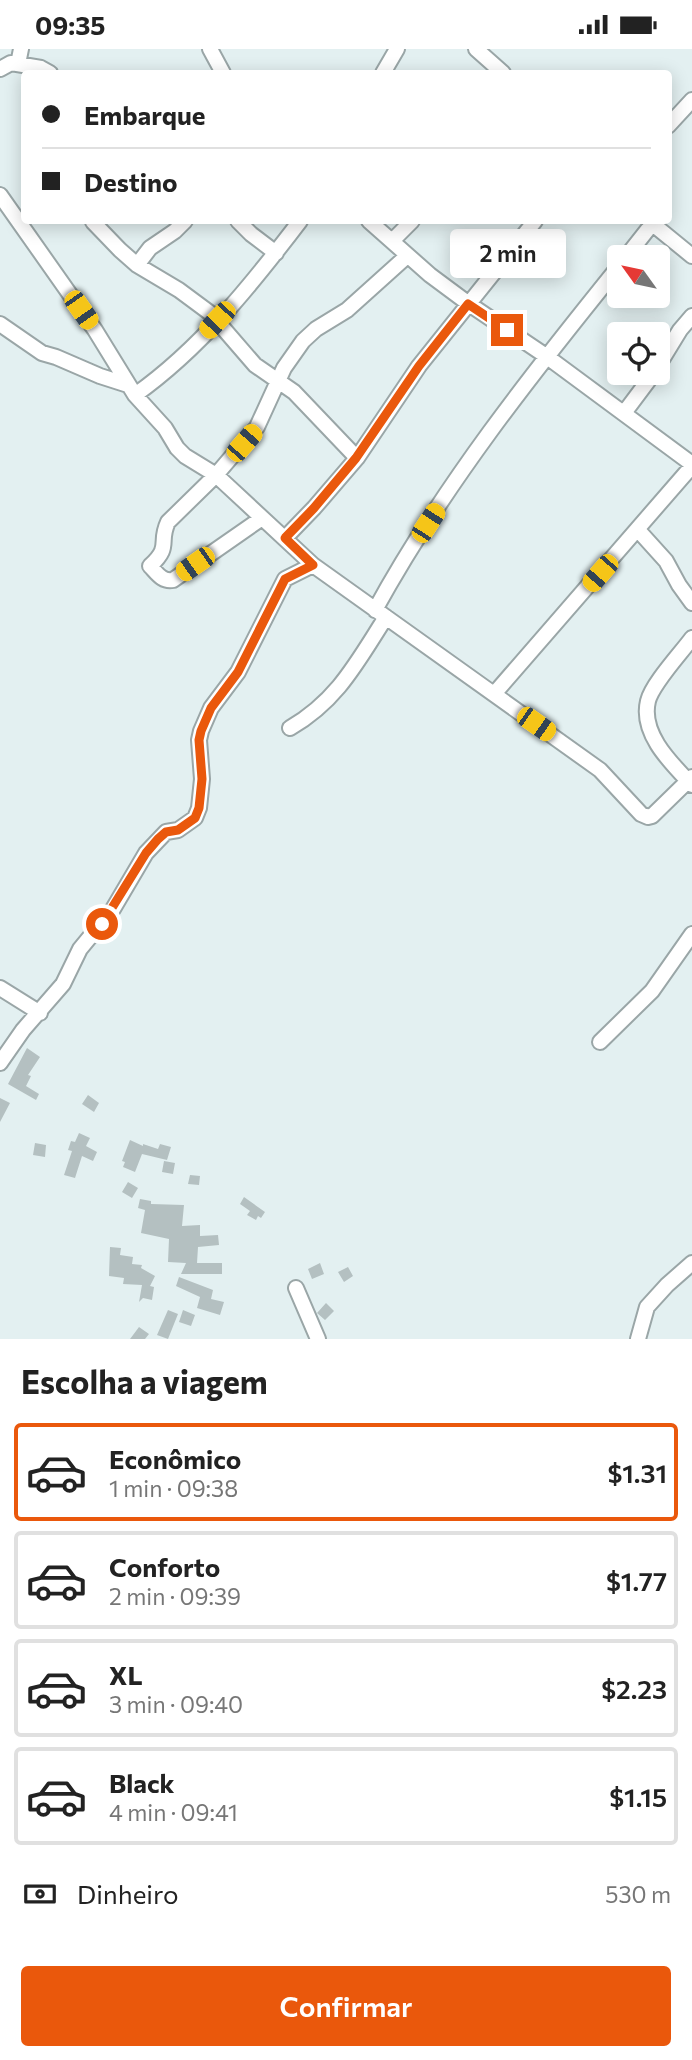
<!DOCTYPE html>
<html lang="pt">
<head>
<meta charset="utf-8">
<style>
  :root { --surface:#fff; --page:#f6f6f6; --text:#222; --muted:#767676; --line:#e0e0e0; --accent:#ea580c }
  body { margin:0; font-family:Commissioner,sans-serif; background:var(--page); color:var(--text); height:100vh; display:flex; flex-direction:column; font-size:26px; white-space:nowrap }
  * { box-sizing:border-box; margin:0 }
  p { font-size:23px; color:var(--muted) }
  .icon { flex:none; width:38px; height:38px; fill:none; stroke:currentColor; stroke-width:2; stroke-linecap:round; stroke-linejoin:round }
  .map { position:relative; height:1290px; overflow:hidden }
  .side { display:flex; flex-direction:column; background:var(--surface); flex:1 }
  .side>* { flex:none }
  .top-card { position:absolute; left:21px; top:21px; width:651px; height:154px; border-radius:7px; box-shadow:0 4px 18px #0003; display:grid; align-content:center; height:154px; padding:0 21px; background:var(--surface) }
  .needle { width:46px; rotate:303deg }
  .tools { position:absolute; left:607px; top:196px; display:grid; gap:14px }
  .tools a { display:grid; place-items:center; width:63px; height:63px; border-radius:7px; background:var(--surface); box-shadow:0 4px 18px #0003; font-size:35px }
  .end { position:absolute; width:32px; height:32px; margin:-16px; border:9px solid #ea580c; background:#fff; box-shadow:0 0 0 4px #fff }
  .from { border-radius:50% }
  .bubble { position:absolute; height:49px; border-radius:7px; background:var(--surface); box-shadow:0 4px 18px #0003; font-size:23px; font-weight:600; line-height:49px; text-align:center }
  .car { position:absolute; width:21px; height:42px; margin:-21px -10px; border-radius:9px; box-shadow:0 0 5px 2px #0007; background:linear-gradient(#f5c518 24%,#345 0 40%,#f5c518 0 76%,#345 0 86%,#f5c518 0) }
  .top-card b { display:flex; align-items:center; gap:24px; height:66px; font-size:26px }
  .top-card b+b { border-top:2px solid var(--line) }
  .top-card i { width:18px; height:18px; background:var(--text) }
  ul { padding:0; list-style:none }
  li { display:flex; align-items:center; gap:21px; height:98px; margin:0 14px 10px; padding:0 7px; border:4px solid var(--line); border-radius:7px }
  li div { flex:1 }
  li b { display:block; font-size:26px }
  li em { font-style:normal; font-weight:600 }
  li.on { border-color:var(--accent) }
  li>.icon { width:63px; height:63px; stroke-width:1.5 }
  h2 { padding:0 21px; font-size:32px; line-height:84px }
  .pay { display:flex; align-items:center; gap:18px; height:77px; padding:0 21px; font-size:26px }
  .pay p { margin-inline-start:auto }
  .primary-button { display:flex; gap:14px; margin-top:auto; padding:14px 21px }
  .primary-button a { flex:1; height:80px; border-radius:7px; background:var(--accent); color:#fff; font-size:28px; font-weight:600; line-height:80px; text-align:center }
  .status { display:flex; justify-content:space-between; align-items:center; height:49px; padding:0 35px; background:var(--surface); direction:ltr }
  .status svg { height:19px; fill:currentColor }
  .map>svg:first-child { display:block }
  .building { fill:#b4c0c1 }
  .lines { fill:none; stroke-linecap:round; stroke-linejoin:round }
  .minor-casing { stroke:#9aa6a7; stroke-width:18 }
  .minor { stroke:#fff; stroke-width:14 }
  .route { stroke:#ea580c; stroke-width:9 }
</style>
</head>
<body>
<div class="status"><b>09:35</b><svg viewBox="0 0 49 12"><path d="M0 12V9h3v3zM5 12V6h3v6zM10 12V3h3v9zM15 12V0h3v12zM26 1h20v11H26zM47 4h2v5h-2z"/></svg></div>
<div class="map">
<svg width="692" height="1290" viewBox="0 0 692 1290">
  <rect width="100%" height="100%" fill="#e3f0f1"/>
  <!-- building -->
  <path class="building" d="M27,999L40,1008L28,1026L31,1027L26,1037L39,1045L36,1051L8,1035Z
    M88,1046L99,1054L94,1063L82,1055Z
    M0,1049L10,1054L0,1073Z
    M79,1084L90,1089L86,1097L97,1103L93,1112L82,1107L75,1129L64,1126L72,1102L68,1101L71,1092L75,1093Z
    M130,1091L143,1097V1095L158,1100L160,1095L171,1098L167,1111L142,1105L135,1123L123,1118L125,1113L122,1112Z
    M35,1094L46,1096L45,1108L33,1106Z
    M164,1112L175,1114L173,1125L162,1123Z
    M190,1126L200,1127L199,1136L188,1135Z
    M128,1133L138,1139L132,1149L122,1143Z
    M244,1148L265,1163L261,1169L258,1167L256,1171L247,1166L250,1162L240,1155Z
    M140,1150L151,1152V1155L184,1156L182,1177L200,1176V1187L218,1186L219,1196L198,1198L197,1214H222V1225H181L186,1214L168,1213L169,1190L141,1184L145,1161L138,1159Z
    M110,1198L121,1199L120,1206L133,1208L132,1215L142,1216L141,1219L155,1227L150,1237L154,1238L152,1251L143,1249L139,1253L142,1236L123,1235L124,1229L109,1227Z
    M320,1214L324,1225L312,1230L308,1220Z
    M348,1218L353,1227L344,1233L338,1223Z
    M179,1228L213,1241L211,1250L224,1253L220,1266L197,1259L200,1248L176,1237Z
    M326,1254L334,1262L325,1271L317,1264Z
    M168,1261L178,1265L168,1290L157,1286Z
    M183,1261L195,1266L191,1277L179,1273Z
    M139,1278L149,1285L145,1290H130Z"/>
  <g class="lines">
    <!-- minor casing -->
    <g class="minor-casing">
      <path id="minor" d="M210,0L223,24
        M476,0L503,24
        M18,15L21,0
        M0,20L11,14L41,19L50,24
        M383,24L397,0
        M668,77L692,51
        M0,146L95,281L135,346L165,379L177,399L185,407L216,426L313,516L600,721L641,765L648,768L652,767L692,728
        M238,172L251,185L276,204
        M369,172L430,226L469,255L546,307L692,415
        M649,172L692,207
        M93,173L120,201L137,216L179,241L210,264L255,316L294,343L357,409
        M392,192L412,172
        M626,208L652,175
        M137,216L150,199L175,182L185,172
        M0,275L42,304L56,308L100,327L128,336
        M658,317L680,281L692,267
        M135,346C200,300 252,235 300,172
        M624,364L654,324
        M262,469L173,531C162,533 157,524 150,517C172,497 158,494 168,473L216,426L257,378L284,319L303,292L316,280L347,261L407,207
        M638,481L666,512L679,536L692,554
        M285,489L314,459L357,409L419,317L535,172
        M375,561C443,437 531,326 620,216
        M692,589C681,604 652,635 648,652C640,685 672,715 692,736
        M494,645L692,417
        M290,679C338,651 357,613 386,568
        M0,939L40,964
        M600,993L652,942L692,885
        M0,1014L23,981L63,935L80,900L113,860L146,804L166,783L178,781L195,769L199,759L202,730L199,691L201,682L211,659L238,623L285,530L313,516
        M296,1239L318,1290
        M638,1290L647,1258L667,1236L692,1214"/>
    </g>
    <!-- minor -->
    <use href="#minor" class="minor"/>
  </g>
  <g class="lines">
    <!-- route -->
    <path class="route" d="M102,875L146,804L158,790L166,783L178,781L195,769L199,759L202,730L199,691L201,682L211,659L238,623L285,530L313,516L285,489L314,459L356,409L419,317L468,255L507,281"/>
  </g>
</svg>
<div class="tools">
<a><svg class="needle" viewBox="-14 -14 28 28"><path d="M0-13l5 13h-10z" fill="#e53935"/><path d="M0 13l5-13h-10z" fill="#767676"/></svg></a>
<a><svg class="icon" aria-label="locate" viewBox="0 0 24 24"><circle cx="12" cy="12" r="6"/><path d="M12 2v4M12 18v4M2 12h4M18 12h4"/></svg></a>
</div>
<i class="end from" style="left:102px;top:875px"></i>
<i class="end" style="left:507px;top:281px"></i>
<div class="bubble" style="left:450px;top:180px;width:116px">2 min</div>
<i class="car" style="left:81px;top:261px;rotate:145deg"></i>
<i class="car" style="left:217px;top:271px;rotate:223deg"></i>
<i class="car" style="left:244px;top:394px;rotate:41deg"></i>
<i class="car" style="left:428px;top:474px;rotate:33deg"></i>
<i class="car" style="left:195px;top:515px;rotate:235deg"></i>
<i class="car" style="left:600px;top:524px;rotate:221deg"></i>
<i class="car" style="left:536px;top:675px;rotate:125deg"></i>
<div class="top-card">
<b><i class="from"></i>Embarque</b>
<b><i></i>Destino</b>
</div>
</div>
<section class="side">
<h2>Escolha a viagem</h2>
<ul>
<li class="on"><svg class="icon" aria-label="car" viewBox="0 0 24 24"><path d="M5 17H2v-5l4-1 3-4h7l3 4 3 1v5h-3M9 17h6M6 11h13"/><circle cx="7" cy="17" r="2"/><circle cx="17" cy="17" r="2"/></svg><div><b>Econômico</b><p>1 min · 09:38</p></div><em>$1.31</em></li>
<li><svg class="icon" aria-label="car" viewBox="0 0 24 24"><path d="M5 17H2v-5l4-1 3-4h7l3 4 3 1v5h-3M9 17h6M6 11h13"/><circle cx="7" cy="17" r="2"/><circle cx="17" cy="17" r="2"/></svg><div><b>Conforto</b><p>2 min · 09:39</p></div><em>$1.77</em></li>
<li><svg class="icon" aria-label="car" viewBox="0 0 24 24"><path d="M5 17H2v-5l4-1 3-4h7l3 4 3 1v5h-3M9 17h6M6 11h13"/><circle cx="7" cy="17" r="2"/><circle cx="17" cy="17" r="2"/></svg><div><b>XL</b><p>3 min · 09:40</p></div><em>$2.23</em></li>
<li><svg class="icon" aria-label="car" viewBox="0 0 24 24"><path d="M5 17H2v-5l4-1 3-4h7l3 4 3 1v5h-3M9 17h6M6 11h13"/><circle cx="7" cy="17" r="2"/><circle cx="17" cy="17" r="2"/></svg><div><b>Black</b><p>4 min · 09:41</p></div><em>$1.15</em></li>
</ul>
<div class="pay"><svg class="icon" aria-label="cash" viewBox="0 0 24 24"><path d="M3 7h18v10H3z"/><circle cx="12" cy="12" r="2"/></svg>Dinheiro<p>530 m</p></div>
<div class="primary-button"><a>Confirmar</a></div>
</section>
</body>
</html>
